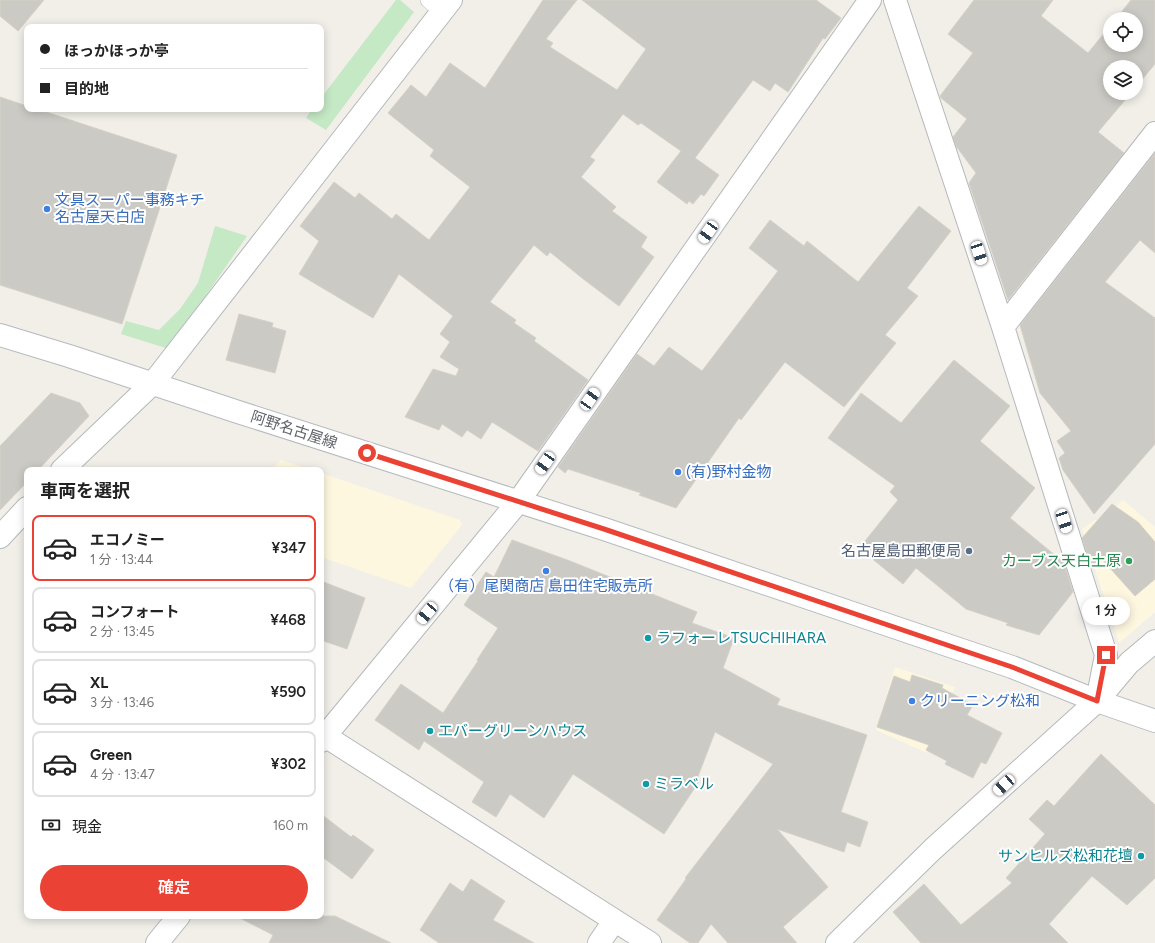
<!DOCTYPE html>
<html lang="ja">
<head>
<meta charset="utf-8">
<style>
  :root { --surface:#fff; --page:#f6f6f6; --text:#222; --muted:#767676; --line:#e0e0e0; --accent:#ea4335 }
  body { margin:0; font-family:Figtree,"Noto Sans JP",sans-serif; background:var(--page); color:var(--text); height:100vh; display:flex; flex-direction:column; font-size:15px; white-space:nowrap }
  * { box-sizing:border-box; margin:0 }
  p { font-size:13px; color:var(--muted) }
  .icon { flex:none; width:22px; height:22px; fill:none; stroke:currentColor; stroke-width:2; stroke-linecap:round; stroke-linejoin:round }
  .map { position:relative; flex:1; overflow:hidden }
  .drawer { position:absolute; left:24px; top:467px; width:300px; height:452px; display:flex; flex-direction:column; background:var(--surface); border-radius:8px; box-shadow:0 2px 10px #0003 }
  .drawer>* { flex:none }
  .banner { position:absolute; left:24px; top:24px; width:300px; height:88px; border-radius:8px; box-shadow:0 2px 10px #0003; display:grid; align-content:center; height:88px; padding:0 16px; background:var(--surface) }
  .fabs { position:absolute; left:1103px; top:12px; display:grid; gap:8px }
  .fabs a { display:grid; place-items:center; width:40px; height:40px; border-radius:50%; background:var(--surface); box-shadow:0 2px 10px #0003; font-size:20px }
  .end { position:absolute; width:18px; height:18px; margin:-9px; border:5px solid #ea4335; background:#fff; box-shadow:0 0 0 2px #fff }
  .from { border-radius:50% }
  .bubble { position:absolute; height:28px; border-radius:14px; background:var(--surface); box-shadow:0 2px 10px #0003; font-size:13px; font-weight:600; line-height:28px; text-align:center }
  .car { position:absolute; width:12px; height:24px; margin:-12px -6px; border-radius:5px; box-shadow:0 0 3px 1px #0007; background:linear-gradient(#fff 24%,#345 0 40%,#fff 0 76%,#345 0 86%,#fff 0) }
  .banner b { display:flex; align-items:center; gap:14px; height:38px; font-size:15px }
  .banner b+b { border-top:1px solid var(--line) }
  .banner i { width:10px; height:10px; background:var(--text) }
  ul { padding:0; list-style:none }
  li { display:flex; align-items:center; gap:12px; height:66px; margin:0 8px 6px; padding:0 8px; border:2px solid var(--line); border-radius:8px }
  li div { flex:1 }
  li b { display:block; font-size:15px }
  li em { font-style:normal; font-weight:600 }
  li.current { border-color:var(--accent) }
  li>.icon { width:36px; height:36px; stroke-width:1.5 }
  h2 { padding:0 16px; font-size:18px; line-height:48px }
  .pay { display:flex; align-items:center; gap:10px; height:44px; padding:0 16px; font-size:15px }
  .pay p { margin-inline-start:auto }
  .button { display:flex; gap:8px; margin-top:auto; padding:8px 16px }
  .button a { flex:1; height:46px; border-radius:24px; background:var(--accent); color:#fff; font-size:16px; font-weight:600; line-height:46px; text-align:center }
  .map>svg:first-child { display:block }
  .commercial { fill:#fef7e0 }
  .green { fill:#c5e8c5 }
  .building { fill:#cccac5; stroke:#d6d1c6 }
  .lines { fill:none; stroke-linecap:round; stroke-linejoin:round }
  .lane-casing { stroke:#b5b8bc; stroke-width:16 }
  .street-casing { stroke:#b5b8bc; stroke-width:24 }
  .secondary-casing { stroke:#b6babf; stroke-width:24 }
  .lane { stroke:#fff; stroke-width:15 }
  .street { stroke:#fff; stroke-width:22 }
  .secondary { stroke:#fff; stroke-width:22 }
  .route { stroke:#ea4335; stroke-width:5 }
  .shop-dot { fill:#3f7fe0; stroke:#fff; stroke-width:1.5 }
  .service-dot { fill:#5c6f8a; stroke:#fff; stroke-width:1.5 }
  .leisure-dot { fill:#2e9e5b; stroke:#fff; stroke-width:1.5 }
  .culture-dot { fill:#0f9aa8; stroke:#fff; stroke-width:1.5 }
  .labels { text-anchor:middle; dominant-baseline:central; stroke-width:4; stroke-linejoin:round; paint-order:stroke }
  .shop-label { font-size:15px; fill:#366cbe; stroke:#fff; text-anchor:start }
  .street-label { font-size:15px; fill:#5f6368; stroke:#fff }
  .service-label { font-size:15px; fill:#4e5e75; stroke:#fff; text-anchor:end }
  .leisure-label { font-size:15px; fill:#27864d; stroke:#fff; text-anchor:end }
  .culture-label { font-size:15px; fill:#0d838f; stroke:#fff; text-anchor:start }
</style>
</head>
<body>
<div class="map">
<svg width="1155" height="943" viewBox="0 0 1155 943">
  <rect width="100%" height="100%" fill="#f1efe8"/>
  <!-- commercial -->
  <path class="commercial" d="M281,460L311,470H271Z
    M321,473L460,520L462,525L411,588L321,557Z
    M1123,500L1155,527V612L1119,643L1082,529L1095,520L1101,521Z
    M895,667L955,687L927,753L876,730Z"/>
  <!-- green -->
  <path class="green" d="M396,0H400L414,12L326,130L306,118L312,109H321V98Z
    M215,226L247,236L169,349L121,334L126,321L159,330L180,309L198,283Z"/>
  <!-- building -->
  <path class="building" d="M0,0H44L18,31L0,16Z
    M543,0H577L546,39L553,43L550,47L617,90L646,49L582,0H816L841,18L825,39L823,38L788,92L775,83L770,91L753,80L695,158L719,175L704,196L701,194L693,204L689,201L687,204L657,182L681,151L641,123L638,125L623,114L590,157L595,160L581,177L616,207L612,211L647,237L641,247L654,257L619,306L582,278L550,252L547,256L534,245L490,302L516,320L514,323L536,338L534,341L588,380L538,451L492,422L481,439L467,430L462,437L442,424L439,430L405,417L433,369L456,376L459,369L440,357L450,342L440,334L453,316L399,274L373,318L299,274L319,241L300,226L334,182L355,198L359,193L392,219L396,214L429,240L470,187L430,156L434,150L388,113L411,85L426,97L450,63L485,88Z
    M974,0H1053L1041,16L1088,53L1110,26V45H1136V19H1116L1131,0H1155V64L1136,87V67H1110V93H1131L1098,132L1124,153L1008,300L969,183L976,173L956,146L953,137L967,119L941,98L940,96L973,53L948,34Z
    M0,97L27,106V109H37L177,155L122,324L0,285Z
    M1155,153V253L1140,240L1105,282L1155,318V444L1094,514L1063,470L1059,458L1065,453L1057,441L1071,431L1040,393L1020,325Z
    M919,206L951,231L907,288L918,296L885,335L896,343L844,407L785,362L741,420L739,418L676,508L639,495L641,493L568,469L565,473L558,467L637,354L654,366L669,347L702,371L778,271L749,248L770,220L804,246L807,241L858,282Z
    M239,314L273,323L272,327L286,331L275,373L226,360Z
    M954,360L1010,406L980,441L1035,488L1010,518L1062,561L1063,560L1073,592L1039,635L1006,625L1008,623L966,609L916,568L903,584L864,552L866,550L861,546L898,500L890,492L895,486L828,438L861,393L901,423Z
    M51,393L80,403L89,416L38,470H27V482L0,510V446Z
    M1112,504L1138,522L1155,542V579L1135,596L1101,558L1092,569L1082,538Z
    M512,540L570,561L697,612L692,623L734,638L723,668L780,699L777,705L867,735L841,812L868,822L860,847L847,842L844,852L777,829L828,887L783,927L797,943H728L711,924L698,943H690L657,920L686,879L685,878L773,764L715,732L697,779L700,780L664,834L573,774L544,818L510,794L496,817L472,802L484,782L424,741L419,750L375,720L401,684L443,713L478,661L477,660L498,628L464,605L486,572L494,577Z
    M321,581L365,598L347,649L321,640Z
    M912,675L943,685L942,688L973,705L967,715L1002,733L986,764L981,762L973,778L945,764L947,761L926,750L929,745L877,727L894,676L910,682Z
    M1101,754L1155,805V878L1127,905L1092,876L1049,924L1068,943H921L893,912L924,884L961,925L1012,883L1006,878L1045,834L1029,819L1047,800L1054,806Z
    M321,814L351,837L353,835L374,850L352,879L321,856Z
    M471,879L505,901L493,920L534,943H439L420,930L450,883L463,892Z
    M236,916H335L391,943H269L273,935Z"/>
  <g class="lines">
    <!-- lane casing -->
    <g class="lane-casing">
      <path id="lane" d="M428,0L442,12"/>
    </g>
    <!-- street casing -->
    <g class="street-casing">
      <path id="street" d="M895,0L1003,327L1106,655L1097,701
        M1003,327L1155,133
        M62,470L153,383L451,0
        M0,537L27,508
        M325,736L650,943
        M321,741L518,502L870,0
        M157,943L179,916
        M599,943L614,921
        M837,943L933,849L1097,701L1129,663L1155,641"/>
    </g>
    <!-- secondary casing -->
    <g class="secondary-casing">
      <path id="secondary" d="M0,335L69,356L235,411L604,529L1012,667L1097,701L1155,721"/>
    </g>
    <!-- lane -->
    <use href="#lane" class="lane"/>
    <!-- street -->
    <use href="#street" class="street"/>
    <!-- secondary -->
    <use href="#secondary" class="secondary"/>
  </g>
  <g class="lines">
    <!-- route -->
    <path class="route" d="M367,453L604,529L1012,667L1097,701L1106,655"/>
  </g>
  <!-- markers -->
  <g class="shop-dot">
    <circle cx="47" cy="209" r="4"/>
    <circle cx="678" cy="472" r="4"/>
    <circle cx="546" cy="571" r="4"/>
    <circle cx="912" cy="701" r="4"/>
  </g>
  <circle class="service-dot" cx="969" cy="551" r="4"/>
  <circle class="leisure-dot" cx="1129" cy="561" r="4"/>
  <g class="culture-dot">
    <circle cx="648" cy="638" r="4"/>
    <circle cx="430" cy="731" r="4"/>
    <circle cx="646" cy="784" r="4"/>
    <circle cx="1141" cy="856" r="4"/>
  </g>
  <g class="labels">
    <!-- shop labels -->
    <g class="shop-label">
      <text x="55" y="200">文具スーパー事務キチ<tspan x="55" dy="17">名古屋天白店</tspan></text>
      <text x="686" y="472">(有)野村金物</text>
      <text x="546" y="586" text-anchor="middle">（有）尾関商店 島田住宅販売所</text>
      <text x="920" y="701">クリーニング松和</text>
    </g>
    <!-- street labels -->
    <g class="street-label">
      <text transform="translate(294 430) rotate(18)">阿野名古屋線</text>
    </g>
    <!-- service labels -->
    <g class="service-label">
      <text x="961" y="551">名古屋島田郵便局</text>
    </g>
    <!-- leisure labels -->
    <g class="leisure-label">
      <text x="1121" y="561">カーブス天白土原</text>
    </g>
    <!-- culture labels -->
    <g class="culture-label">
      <text x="656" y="638">ラフォーレTSUCHIHARA</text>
      <text x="438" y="731">エバーグリーンハウス</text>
      <text x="654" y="784">ミラベル</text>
      <text x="1133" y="856" text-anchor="end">サンヒルズ松和花壇</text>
    </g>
  </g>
</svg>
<div class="fabs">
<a><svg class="icon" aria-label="locate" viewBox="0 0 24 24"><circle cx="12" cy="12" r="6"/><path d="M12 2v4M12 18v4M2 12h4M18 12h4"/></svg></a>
<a><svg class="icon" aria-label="layers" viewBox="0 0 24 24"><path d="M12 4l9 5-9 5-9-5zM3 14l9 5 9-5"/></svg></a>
</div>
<i class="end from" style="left:367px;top:453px"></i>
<i class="end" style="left:1106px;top:655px"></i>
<div class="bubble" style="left:1082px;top:597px;width:48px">1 分</div>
<i class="car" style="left:708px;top:232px;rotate:215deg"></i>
<i class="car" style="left:979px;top:253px;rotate:162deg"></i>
<i class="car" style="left:590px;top:399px;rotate:35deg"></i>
<i class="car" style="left:545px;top:463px;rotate:215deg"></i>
<i class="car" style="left:1064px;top:521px;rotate:162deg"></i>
<i class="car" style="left:427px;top:613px;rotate:220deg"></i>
<i class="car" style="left:1004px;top:785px;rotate:228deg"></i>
<div class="banner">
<b><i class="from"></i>ほっかほっか亭</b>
<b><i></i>目的地</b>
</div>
<section class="drawer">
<h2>車両を選択</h2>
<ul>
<li class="current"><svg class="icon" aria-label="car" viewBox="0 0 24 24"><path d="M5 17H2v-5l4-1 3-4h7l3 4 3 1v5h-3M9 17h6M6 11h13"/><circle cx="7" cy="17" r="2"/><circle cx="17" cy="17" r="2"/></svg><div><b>エコノミー</b><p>1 分 · 13:44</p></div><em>¥347</em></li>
<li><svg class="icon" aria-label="car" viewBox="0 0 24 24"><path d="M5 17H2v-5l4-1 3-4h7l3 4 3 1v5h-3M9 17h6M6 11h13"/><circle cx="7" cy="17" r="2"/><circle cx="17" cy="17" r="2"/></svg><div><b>コンフォート</b><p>2 分 · 13:45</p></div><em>¥468</em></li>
<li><svg class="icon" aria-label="car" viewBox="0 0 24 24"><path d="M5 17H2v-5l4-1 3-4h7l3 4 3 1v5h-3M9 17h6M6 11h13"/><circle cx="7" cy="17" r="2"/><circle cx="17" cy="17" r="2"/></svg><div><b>XL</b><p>3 分 · 13:46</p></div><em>¥590</em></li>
<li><svg class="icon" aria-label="car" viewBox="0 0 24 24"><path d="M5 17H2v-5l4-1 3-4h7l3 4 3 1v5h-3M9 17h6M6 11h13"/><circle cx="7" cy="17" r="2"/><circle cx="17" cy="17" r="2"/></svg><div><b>Green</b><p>4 分 · 13:47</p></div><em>¥302</em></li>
</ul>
<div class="pay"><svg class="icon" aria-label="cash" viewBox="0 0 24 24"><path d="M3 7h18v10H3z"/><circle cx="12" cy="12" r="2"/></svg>現金<p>160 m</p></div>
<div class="button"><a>確定</a></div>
</section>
</div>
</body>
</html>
